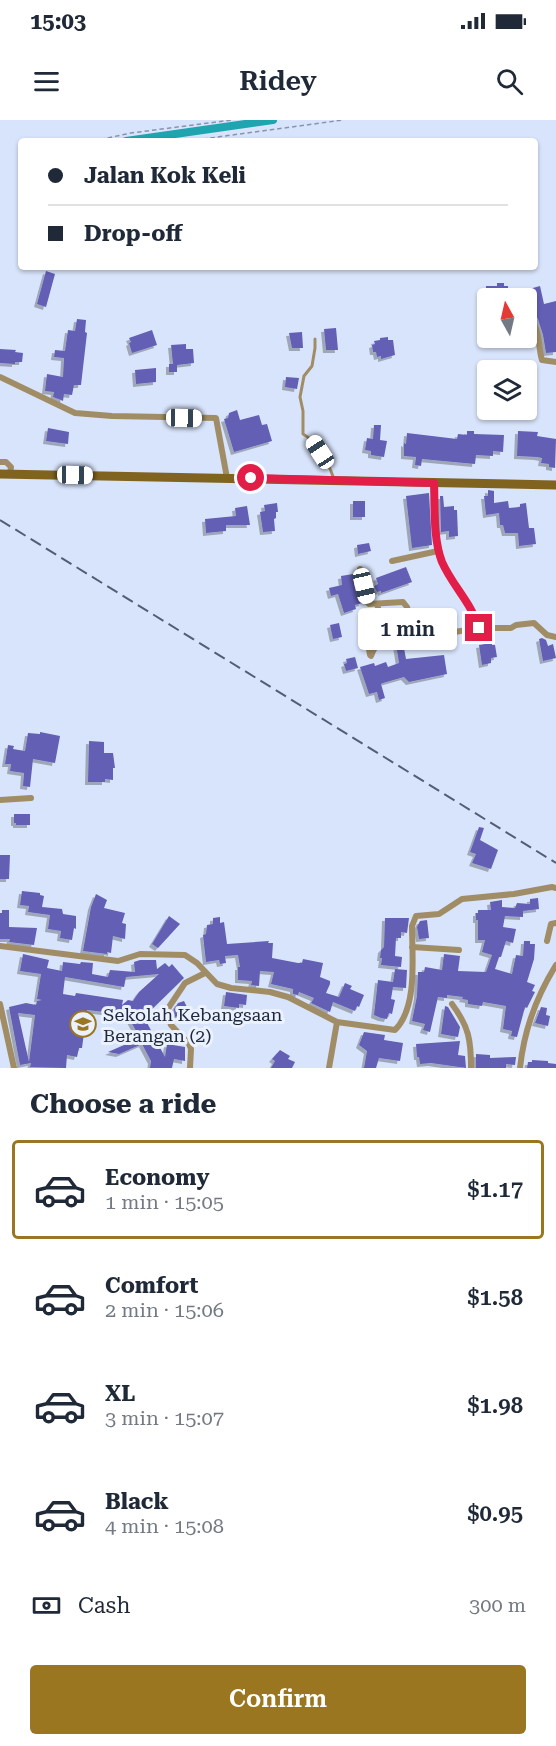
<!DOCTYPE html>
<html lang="en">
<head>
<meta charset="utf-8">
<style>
  :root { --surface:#fff; --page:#f6f6f7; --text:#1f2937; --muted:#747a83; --line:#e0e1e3; --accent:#9b7621 }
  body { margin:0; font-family:"Roboto Serif",serif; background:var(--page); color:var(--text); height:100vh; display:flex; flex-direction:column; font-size:22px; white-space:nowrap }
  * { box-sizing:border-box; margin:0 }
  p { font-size:20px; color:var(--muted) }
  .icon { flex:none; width:33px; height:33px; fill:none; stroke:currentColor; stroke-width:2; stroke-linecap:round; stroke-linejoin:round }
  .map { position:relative; height:948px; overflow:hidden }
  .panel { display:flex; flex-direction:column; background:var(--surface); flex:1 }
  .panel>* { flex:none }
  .hud { position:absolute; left:18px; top:18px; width:520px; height:132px; border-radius:6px; box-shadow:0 2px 4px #0004; display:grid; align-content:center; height:132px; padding:0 30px; background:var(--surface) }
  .needle { width:39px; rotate:352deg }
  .tools { position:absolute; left:477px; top:168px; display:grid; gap:12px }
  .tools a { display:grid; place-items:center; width:60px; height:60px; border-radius:6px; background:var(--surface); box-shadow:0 2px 4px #0004; font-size:30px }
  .end { position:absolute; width:27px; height:27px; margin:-14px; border:8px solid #e11d48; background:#fff; box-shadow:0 0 0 3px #fff }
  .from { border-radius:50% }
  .bubble { position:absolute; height:42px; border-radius:6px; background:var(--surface); box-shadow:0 2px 4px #0004; font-size:20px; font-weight:600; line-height:42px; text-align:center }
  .car { position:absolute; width:18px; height:36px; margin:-18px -9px; border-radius:8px; box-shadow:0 0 4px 2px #0007; background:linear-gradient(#fff 24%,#345 0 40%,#fff 0 76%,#345 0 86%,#fff 0) }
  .hud b { display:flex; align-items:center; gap:21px; height:57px; font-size:22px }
  .hud b+b { border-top:2px solid var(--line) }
  .hud i { width:15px; height:15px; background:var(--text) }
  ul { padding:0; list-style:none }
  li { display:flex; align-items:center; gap:18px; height:99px; margin:0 12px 9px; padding:0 18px; border:3px solid transparent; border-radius:6px }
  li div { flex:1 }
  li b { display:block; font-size:22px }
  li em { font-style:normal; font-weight:600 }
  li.current { border-color:var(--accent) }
  li>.icon { width:54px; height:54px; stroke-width:1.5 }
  h2 { padding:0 30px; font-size:27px; line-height:72px }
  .pay { display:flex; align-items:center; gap:15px; height:66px; padding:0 30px; font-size:22px }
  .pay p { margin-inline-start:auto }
  .cta { display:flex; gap:12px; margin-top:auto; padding:12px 30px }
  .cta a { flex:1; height:69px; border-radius:6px; background:var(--accent); color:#fff; font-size:24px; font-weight:600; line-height:69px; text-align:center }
  .status { display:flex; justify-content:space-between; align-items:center; height:42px; padding:0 30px; background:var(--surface); direction:ltr }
  .status svg { height:16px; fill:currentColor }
  header { display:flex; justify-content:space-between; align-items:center; height:78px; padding:0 30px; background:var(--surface); font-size:27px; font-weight:600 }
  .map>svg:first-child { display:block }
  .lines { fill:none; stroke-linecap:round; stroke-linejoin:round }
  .canal { stroke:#1ea5b0; stroke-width:8 }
  .building { fill:#635eb5; fill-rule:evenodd; filter:url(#shadow) }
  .path { stroke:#8994ab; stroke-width:1.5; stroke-dasharray:4.5 3; stroke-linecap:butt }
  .lane { stroke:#a18d65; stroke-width:3 }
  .street { stroke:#a18d65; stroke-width:6 }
  .secondary { stroke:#816320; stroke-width:9 }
  .rail { stroke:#535d74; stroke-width:2; stroke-dasharray:12 6; stroke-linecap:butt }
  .route { stroke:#e11d48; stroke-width:8 }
  .labels { text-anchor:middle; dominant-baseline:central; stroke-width:6; stroke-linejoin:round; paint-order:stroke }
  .poi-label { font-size:18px; fill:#1d273d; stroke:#ebf1fd; text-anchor:start }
</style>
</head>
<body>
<div class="status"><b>15:03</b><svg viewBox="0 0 49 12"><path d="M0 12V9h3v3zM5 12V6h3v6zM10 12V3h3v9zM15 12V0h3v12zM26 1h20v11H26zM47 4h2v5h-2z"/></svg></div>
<header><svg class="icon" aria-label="menu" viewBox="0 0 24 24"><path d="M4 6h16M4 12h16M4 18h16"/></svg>Ridey<svg class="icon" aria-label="search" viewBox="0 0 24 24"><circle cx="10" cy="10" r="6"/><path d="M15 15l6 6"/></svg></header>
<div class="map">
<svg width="556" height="948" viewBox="0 0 556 948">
  <defs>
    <filter id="shadow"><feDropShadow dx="-3" dy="3" stdDeviation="0" flood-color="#0004"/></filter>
  </defs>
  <rect width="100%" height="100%" fill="#d8e4fb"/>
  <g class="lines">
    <!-- canal -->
    <path class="canal" d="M126,21L273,0"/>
  </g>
  <!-- building -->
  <path class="building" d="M46,151L55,154L46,187L37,184Z
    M497,163H504V166H508V173H504V178H486V166H497Z
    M540,166L544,184L556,181V232L546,233L543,215L538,199L534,193L526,191V178H523L522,171Z
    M77,199L86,200L85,212L87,213L81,265H74L72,275L64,274L63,281L61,280L53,277L54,272L45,271L47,254L63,257L64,238L54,237L55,230L65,231L68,210L75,211Z
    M336,208L338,230H326L324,209Z
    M152,210L157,225L132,233L129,223L131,222L129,218Z
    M302,212L303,228H292L289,213Z
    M388,217V220H393L395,235L381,239V236L377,237L376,232H373L372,225L375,224L374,221L380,220V218Z
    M186,224V229H193L194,243L177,245V252H169V244H173L171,225Z
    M0,229L16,230L15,232L23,233L22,242H15V244L0,243Z
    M156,248V262L136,264L135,250Z
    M286,257L299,258L297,269L285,267Z
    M237,290L240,300L259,295L262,305L267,304L272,321L234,332L224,299L228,298L229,293Z
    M374,305H381L380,320L387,321L384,337L371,335V331L365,330L367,318L373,319Z
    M48,308L69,312L68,324L46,321Z
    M467,311H474V314L504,315L503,332L493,331V336L476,335L475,344L422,339L421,346L415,345L416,337L404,336V323L406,324L407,313L457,319L458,314L467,315Z
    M518,311L538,312L537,316L556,319L555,348L549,347V344L541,343L542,338L537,337L517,336Z
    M488,370L494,371V383L508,381L509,388L520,387V384L526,383L529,408H534L536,424L519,426L518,413H505L503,405H500L499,393L486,395L484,376H488Z
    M429,373L432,425L412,428L406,376Z
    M440,376H443L444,387L454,386V390H457L458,416L449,417V411L441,412Z
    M353,381H365V397H353Z
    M277,383L278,392H276V398L274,399L275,411L263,412L260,392L265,391L264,385Z
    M247,386L250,405H226V411L206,413L205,399L236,396L235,388Z
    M369,423L371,431L358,434L357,425Z
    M406,447L412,462L381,473V471L377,472L374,466L378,464L376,458Z
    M353,454L355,468L358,467L362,483L355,485L356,489L344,493L338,474L331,476L329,468L342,465L341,456Z
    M339,503L342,517L333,519L330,505Z
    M485,514H491L492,525H495L497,537L491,538V543L482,545L479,525L486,524Z
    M542,518L546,520L548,526L553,524L556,538L543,541L539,519Z
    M403,523L406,539L444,535L447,554L409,562L404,557L383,563L381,564L385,578L379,580L377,572L369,574L360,547L374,543L375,546L386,542L388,547L399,543L396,524Z
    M355,537L358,548L346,551L344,544L347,543L346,539Z
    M40,612L60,616L55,643L33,639L30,667L23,666L24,653L10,651L11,644H5L8,625L14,626L13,629L25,631L28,613L40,614Z
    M89,621L104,622V633H113L115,648H113V660L105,659V662H88Z
    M14,694H30V705H16V703H14Z
    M479,707L484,708L480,720L498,730L491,749L472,743L476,734L470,732Z
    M0,735H10L9,759H0Z
    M22,771L40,773V775L44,776L42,787L62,789L63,794L76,796V809L74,808L72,820L60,818L61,811L48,809L50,795L28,792L29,786L20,785Z
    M96,774L107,780L104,788L125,793L122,803L126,804L125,819L113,816L111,833L107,832V834L83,831L91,787Z
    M538,778L539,789L523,791V797L505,796L503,807L516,809L513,823L506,821L501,837H499L495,849L512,854L516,835L523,836L524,821H530V824H535L534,839L527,862L535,865L532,871L535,872L527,888L525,887L517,917L511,916L512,911L503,909L506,886L483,882L482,886L468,884V880L462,879L463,877L447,875V878L438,877L430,912L423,910L425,904L412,901L417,876L418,852H424L425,847L442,850L444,834L460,836L458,851L486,852L492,835L482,832L485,820H478V800H476V793H478V790H491L490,782L502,780V787L515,788L517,783L530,784V779Z
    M2,790H9V807L37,808L34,825L9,822L10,819H0V793H2Z
    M169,796L180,804L158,828L152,824Z
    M220,797V803L224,802L227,824L269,821L268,823H273L272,838L298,843H302L303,839L323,843L320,857L330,861V864L326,873L339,877L345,863L352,866L350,869L364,875L359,887L357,886L355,891L333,882L330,892L311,883L314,878L299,872L298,875L293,874V869L271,864L274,852L260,851L259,866L251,865L252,861L238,860V847H240L238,835L225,836L226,843L220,844L219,840L206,842L203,815L206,814L207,805L213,804V798Z
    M385,798H409L407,813L401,812V818H396L395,836L402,837L401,847L381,845L382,838H380L381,830L384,827Z
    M427,800L429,818L419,819L417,807L420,801Z
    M23,834L49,840L47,848L62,851L63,842L80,844L81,842L93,843L92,854L108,857L110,850L135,852L134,842L140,840H156L157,849L165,843L169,847L172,844L184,858L144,897L165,937L167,924L185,927V941L174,939L172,948H150L151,941L142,924L119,934L108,932L140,918L130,900L123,894L87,890L82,928H79L77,937L67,935L66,948L30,947L31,943L20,945L9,887L26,883L36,885L37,881L42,880L37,879L41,854L20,851ZM159,854L139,872L133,881L128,880L122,885L123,880L76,873L75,876L63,874L65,857L124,867L126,857ZM18,893L35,895L29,942Z
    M395,849L407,850L406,868L393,867L391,879L395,880L392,894L389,893L387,899L381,898L374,895L378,860L393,862Z
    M226,872L247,875L246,885L239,884V888L224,886Z
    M184,881L189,891L175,897L174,889L178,883Z
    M445,886L448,887L460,907L458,917L441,914Z
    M541,887L547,888L546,895L550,896L548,906L535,903Z
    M364,912L385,915L384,920L403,923L400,941L379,938L376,948H364L367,931L359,925Z
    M460,921L458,935L465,936L466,948L431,943L420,944L419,937H417L416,924Z
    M280,930L290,936L288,939L295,942L292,948H271L275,941L272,939Z
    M476,934L490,935V938L516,937L515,945L506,944V948H476Z
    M532,940L548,941V943L556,944V948H527L528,942H532Z"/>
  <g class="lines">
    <!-- path -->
    <path class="path" d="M93,21L131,13L232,0
      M188,21L343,0"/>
    <!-- lane -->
    <path class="lane" d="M315,219V228L312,246L304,256L300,277L303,291V314C319,323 328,342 334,359"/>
    <!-- street -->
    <path class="street" d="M526,196C542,208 537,224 542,240L556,242
      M0,257L75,293L112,296L216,298L227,358
      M0,342H6L11,347L10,354
      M434,363C436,388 433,419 442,442C452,465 472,484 479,508
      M392,441L438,431
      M360,449L367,482L369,484L403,482L407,487L415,515L418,517
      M370,535L368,524L378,508V484
      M371,536C375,525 386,510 398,509L410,517L418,518L479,508H511L516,505L534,503L547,515L556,517
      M0,680L31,678
      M547,821L551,804L556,803
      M0,826L118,841L140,834L185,835L197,843L217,864L231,868L270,872L288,877L337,902L395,910C418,887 412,836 412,806L416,796L439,794L462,779L514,774L552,767L556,768
      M412,827L459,830
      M0,884L14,948
      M452,884C469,907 471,920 471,948
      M190,948L191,929L189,924L171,905L167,893L169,887L185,863L205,853
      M329,948L337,902
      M520,948C524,910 536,877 556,845"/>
    <!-- secondary -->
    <path class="secondary" d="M0,354L556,365"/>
    <!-- rail -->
    <path class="rail" d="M0,400L556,743"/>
  </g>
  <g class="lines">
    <!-- route -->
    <path class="route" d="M251,358L434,363C435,388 433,419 442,442C452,465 472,484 479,508"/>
  </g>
  <!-- icons -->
  <defs>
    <g id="school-ring" transform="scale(1.35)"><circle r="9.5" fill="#ebf1fd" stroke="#9b7621" stroke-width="1.5"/><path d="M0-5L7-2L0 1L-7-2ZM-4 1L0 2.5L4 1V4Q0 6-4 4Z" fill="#9b7621"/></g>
  </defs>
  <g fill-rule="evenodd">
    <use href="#school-ring" x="83" y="904"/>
  </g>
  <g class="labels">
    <!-- poi labels -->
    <g class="poi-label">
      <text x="103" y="894">Sekolah Kebangsaan<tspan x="103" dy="21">Berangan (2)</tspan></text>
    </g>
  </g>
</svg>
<div class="tools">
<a><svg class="needle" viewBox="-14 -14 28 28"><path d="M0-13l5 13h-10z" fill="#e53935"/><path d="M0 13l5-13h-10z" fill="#747a83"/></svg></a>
<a><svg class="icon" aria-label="layers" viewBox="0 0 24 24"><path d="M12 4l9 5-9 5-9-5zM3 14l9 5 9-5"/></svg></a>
</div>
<i class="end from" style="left:251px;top:358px"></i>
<i class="end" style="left:479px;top:508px"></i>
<div class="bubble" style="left:358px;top:488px;width:99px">1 min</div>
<i class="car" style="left:184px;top:298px;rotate:91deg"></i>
<i class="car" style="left:320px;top:332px;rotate:327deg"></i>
<i class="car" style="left:75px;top:355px;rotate:91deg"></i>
<i class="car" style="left:364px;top:466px;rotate:167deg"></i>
<div class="hud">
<b><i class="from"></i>Jalan Kok Keli</b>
<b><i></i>Drop-off</b>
</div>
</div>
<section class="panel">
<h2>Choose a ride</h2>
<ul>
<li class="current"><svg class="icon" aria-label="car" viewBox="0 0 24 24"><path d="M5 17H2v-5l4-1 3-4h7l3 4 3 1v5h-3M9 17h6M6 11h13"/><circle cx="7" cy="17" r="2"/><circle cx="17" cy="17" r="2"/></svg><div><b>Economy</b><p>1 min · 15:05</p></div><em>$1.17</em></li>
<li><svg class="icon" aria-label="car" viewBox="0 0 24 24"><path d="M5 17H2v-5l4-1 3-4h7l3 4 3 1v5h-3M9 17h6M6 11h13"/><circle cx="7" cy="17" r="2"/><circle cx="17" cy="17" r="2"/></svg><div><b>Comfort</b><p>2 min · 15:06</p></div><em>$1.58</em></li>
<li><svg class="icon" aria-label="car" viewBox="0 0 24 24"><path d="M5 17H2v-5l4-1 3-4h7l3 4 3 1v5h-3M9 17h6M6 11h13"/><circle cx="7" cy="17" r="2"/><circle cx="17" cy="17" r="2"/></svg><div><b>XL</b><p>3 min · 15:07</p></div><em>$1.98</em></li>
<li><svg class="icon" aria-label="car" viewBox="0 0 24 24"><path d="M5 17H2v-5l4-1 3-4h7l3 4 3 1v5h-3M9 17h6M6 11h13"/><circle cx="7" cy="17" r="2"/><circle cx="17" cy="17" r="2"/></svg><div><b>Black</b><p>4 min · 15:08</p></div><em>$0.95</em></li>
</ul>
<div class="pay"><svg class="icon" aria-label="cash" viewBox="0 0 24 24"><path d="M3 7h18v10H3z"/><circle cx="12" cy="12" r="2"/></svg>Cash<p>300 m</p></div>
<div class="cta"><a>Confirm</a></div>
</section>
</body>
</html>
